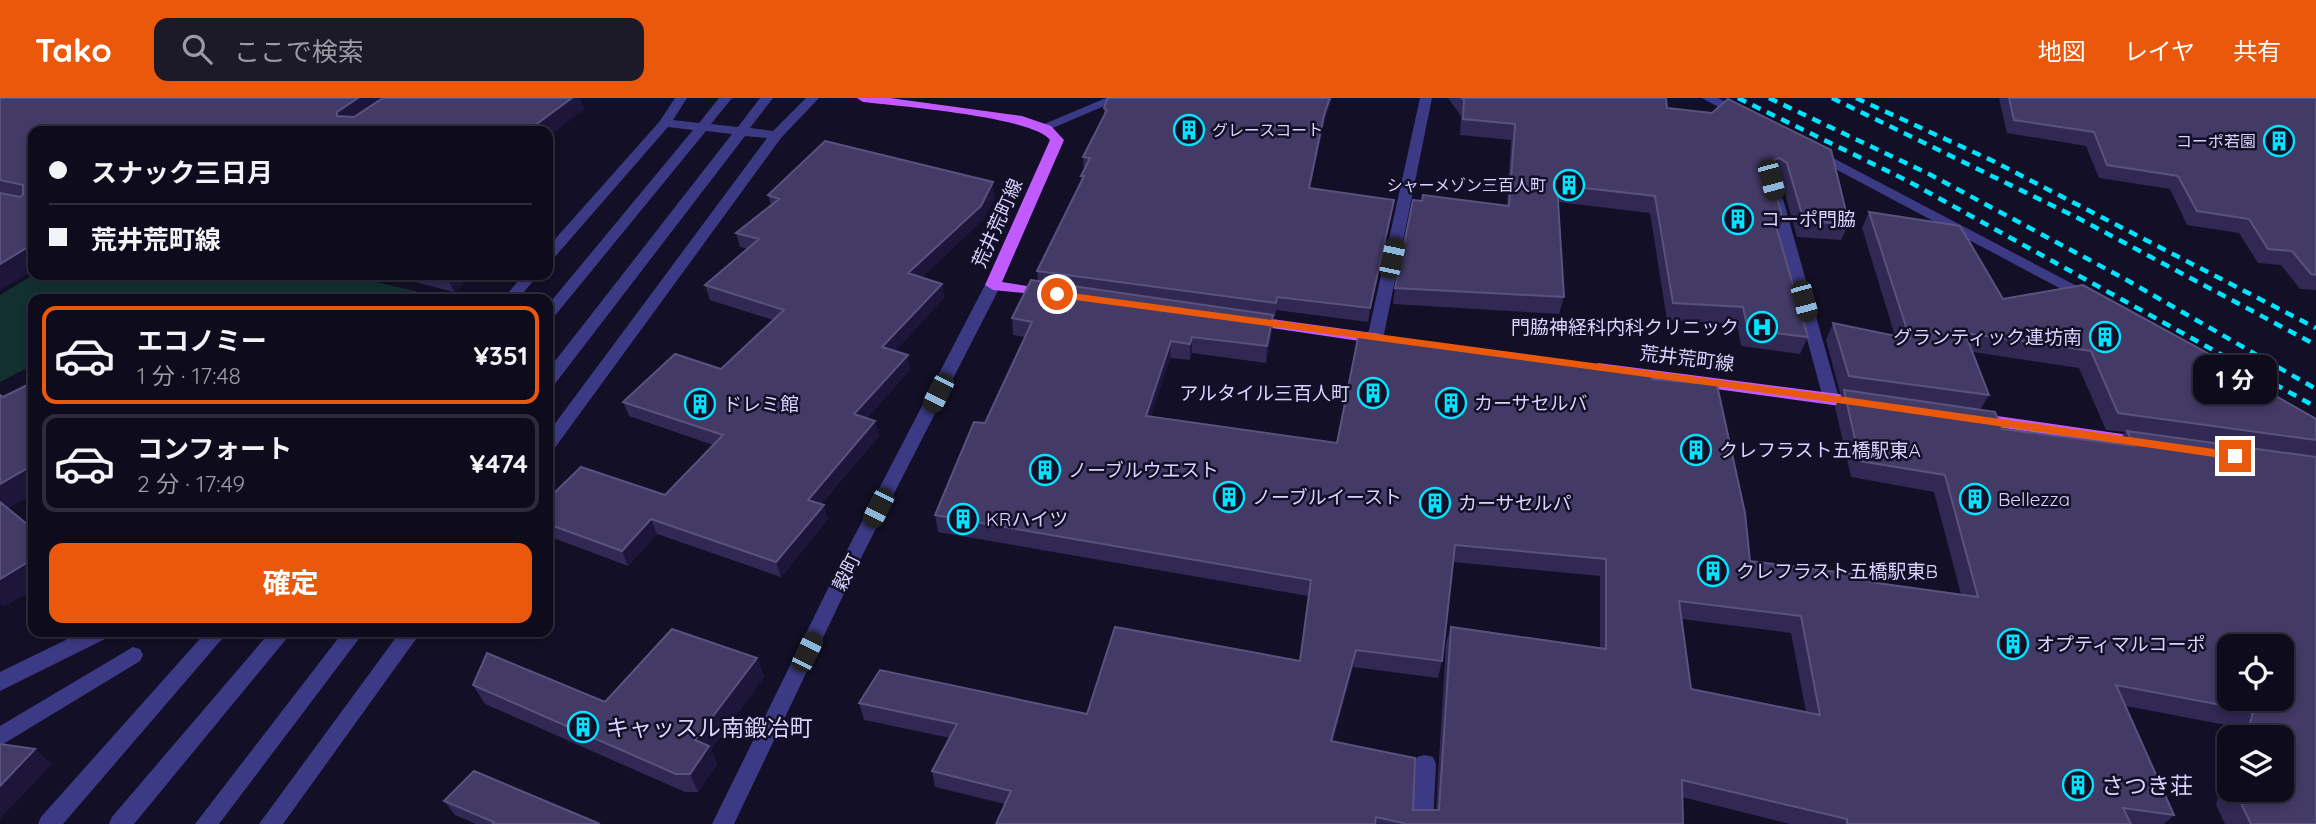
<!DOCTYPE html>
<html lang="ja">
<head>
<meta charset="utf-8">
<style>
  :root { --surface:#0e0b1c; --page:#1c1929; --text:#f1f3f6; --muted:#9b9ba3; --line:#2e2b3b; --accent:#ea580c }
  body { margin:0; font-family:Quicksand,"Noto Sans JP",sans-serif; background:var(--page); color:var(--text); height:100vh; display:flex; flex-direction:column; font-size:26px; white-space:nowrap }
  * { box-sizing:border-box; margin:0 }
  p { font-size:23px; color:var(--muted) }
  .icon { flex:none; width:38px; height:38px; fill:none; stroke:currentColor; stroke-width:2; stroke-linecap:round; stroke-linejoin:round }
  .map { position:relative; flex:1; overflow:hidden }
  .details { position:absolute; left:28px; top:196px; width:525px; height:343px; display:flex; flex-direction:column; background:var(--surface); border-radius:14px; box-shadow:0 4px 10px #0003,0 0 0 2px var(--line) }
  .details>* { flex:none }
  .top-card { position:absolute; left:28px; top:28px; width:525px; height:154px; border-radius:14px; box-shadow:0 4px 10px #0003,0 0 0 2px var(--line); display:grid; align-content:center; height:154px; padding:0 21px; background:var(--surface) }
  .buttons { position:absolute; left:2217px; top:536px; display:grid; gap:14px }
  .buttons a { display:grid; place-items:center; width:77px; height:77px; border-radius:14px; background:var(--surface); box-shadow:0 4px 10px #0003,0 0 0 2px var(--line); font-size:35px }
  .end { position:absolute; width:32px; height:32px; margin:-16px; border:9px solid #ea580c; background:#fff; box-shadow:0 0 0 4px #fff }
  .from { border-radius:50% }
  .bubble { position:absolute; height:49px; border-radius:14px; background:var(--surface); box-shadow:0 4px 10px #0003,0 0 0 2px var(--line); font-size:23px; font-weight:700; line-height:49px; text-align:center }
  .car { position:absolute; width:21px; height:42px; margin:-21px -10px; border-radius:9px; box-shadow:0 0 5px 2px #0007; background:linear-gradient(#222 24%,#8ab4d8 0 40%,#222 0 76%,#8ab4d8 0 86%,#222 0) }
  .top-card b { display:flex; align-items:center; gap:24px; height:66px; font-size:26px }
  .top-card b+b { border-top:2px solid var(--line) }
  .top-card i { width:18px; height:18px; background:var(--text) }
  ul { padding:12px 0 0; list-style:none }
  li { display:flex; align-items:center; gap:21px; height:98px; margin:0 14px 10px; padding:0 7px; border:4px solid var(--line); border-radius:14px }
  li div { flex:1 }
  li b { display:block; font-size:26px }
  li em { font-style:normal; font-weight:700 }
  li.current { border-color:var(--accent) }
  li>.icon { width:63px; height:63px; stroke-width:1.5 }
  .button { display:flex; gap:14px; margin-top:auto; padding:14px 21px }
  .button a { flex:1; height:80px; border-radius:14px; background:var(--accent); color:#fff; font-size:28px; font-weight:700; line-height:80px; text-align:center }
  header { display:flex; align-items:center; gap:42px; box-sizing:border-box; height:98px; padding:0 35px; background:var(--accent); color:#fff }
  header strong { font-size:33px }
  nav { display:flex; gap:38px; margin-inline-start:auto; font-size:24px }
  .search { width:490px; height:63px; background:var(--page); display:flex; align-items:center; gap:18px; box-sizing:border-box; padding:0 24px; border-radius:14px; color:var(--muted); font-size:26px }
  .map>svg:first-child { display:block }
  .green { fill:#12302f }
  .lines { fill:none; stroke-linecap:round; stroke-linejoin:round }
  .minor { fill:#3d3a85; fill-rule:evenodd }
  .major { fill:#c25bff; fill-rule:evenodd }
  .rail { stroke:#00e5ff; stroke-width:4.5; stroke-dasharray:9 7; stroke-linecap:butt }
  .wall { fill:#312854; fill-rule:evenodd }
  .shaded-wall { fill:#1d163a }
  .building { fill:#433a66; stroke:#5a527e; stroke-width:2; fill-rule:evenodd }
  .route { fill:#ea580c }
  .labels { text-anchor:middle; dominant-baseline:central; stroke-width:5; stroke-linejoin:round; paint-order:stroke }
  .far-poi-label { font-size:16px; fill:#d9d4ff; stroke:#130f26; text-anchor:end }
  .poi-label { font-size:19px; fill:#d9d4ff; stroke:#130f26; text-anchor:start }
  .street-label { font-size:19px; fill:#d9d4ff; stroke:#130f26 }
  .near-poi-label { font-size:23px; fill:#d9d4ff; stroke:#130f26; text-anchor:start }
</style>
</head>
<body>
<header>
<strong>Tako</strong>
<div class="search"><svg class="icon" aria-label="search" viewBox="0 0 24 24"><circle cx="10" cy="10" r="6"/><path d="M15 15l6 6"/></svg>ここで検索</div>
<nav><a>地図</a><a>レイヤ</a><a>共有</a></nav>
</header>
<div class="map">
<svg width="2316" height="726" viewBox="0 0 2316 726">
  <rect width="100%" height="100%" fill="#130f26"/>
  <!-- green -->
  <path class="green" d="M33,177H345L450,201H33V267L0,284V197Z"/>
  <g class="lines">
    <!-- minor -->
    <path class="minor" d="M675,0H687L673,22L699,25L719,0H732L711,26L738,29L760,0H773L750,30L773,33L806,0H819L781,40L554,351L548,353V335L767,40L745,38L554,287L548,288V272L732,36L706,33L553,220L548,222V207L693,32L668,29L553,161L548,162V149L660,23Z
      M1106,0H1123L1048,32L1043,33L1037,29Z
      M1420,0H1432L1383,241L1375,246L1367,241Z
      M1702,0H1718L1749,17L1748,20H1738Z
      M1814,50L2094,197L2097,200L2094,203H2084L1809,57V51Z
      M1776,97L1783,101L1839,300L1837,304L1831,306L1823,300L1769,101Z
      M523,177H538L518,201H503Z
      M993,182L1001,187L863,456L734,726H712L845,456L985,187Z
      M82,534H110L107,540L0,593V574Z
      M206,534H228L63,726H38L41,719Z
      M270,534H292L134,726H109L112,719Z
      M343,534H364L219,726H195Z
      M400,534H421L283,726H259Z
      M133,549L140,551L143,557L140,563L0,648V628Z
      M1425,657L1433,659L1436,666L1433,726H1411L1414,666L1417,659Z"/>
    <!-- major -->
    <path class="major" d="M857,0H890L1022,18L1051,28L1064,42L1002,184L1052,192L1055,195L1052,198L993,192L985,187L1050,42C1034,19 897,8 863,4Z
      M1251,218L1380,236L1388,241L1380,246L1245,226L1243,223Z
      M1598,265L1862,299L1870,305L1862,311L1592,274L1590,270Z
      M1976,315L2143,339L2152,345L2143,351L1970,325L1968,321L1970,317Z"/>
    <!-- rail -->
    <path class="rail" d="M1738,0L1906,82L2316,309
      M1769,0L1929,76L2125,181L2316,291
      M1832,0L2076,119L2316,247
      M1856,0L1993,63L2316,230"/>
  </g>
  <!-- wall -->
  <path class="wall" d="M0,0H580L584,12L33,33V172L0,192Z
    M1448,0H1666L1667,10L1712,15L1728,1L1849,126L1841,142L1797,139L1781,81L1772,76H1771L1783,122L1778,134L1808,239L1800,256L1741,248L1737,226L1667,222L1650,115L1558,104L1564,199L1559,216L1393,206L1395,190L1422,103L1507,108L1511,42L1460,37L1461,18Z
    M1999,0H2316V192L2300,191L2281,167L2258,165L2239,135L2187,127L2170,91L2099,80L2086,48L2007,35Z
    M1104,10L1323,30L1310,90L1394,102L1368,224L1276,212L1275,219H1273L1272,234L1266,265L1192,255L1190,262L1170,260L1151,318L1337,345L1652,281L1750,463L1870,484L1961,496L1934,394L1851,379L1835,309L1842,295H1840L1826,242L1833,225L1895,238L1862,130L1869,114L2003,201L2220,266L2316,321V726H2225L2216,707L2230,654V691H2282V639H2233L2236,629L2126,608L2174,717L2164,726H1790L1682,699L1683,726H996L1005,706L935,689L932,673L950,640L864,622L859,605L1087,616L1300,563L1308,498L938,434L935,417L985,325L1025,239L1013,237L1012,220L1038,183L1037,173L1081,84V78L1084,72L1083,59L1104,17ZM1973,254L2079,270L2106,332L2125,334L2117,346L2002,331L1980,312L1989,297ZM1453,464L1600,478V550L1451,529L1446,545L1436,712H1413L1333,644L1353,569L1438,580L1442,563ZM1682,521L1791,535L1806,614L1691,591Z
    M768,97L995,98L983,122L922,179L942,186L944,200L895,253L910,272L867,320L875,323L879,338L821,406L828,421L781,479L657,436L628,468L548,438V401L665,397L713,347L629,318L623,304L721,271L773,222L710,202L705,187L748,151L740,149L736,135L771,107Z
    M398,177H474L454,194L399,180Z
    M757,560L764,579L711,651L717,666L698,694H685L485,606L473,587L605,604Z
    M444,703L600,726H476L455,717Z"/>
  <!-- shaded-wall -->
  <path class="shaded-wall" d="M358,0H390L346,31L337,18V14Z
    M572,0H580L584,12L548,39V33H527Z
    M1330,0H1333L1323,30L1307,103L1309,90L1324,17Z
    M1779,60L1772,76L1762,81L1768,65Z
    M993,84L995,98L983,122L911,190L908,175Z
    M1394,102L1392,115L1368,224L1370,210Z
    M33,146V172L0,192V166Z
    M446,177H474L454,194Z
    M942,186L944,200L885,264L882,249Z
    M1273,217L1272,234L1266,265L1267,248Z
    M1192,239V255L1190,262V246Z
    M1171,243L1170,260L1146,334V318Z
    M908,257L910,272L857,331L854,316Z
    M875,323L879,338L812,416L808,402Z
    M33,367V396L4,413L0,408V386Z
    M824,407L828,421L781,479L776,464Z
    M651,421L657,436L628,468L622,453Z
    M33,461V492L4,509L0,505V481Z
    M1356,552L1353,569L1329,659L1331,643Z
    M757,560L764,579L711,651L717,666L698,694L690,676L695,642Z
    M35,651L52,666L0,721V688Z"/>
  <!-- building -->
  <path class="building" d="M0,0H358L337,14V18L354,19L383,0H572L527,33H33V146L0,166V95L20,99L23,97V87L0,82Z
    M1108,0H1330L1324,17L1309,90L1394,102L1370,210L1277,199L1276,205L1037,173L1084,78H1081L1090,60L1083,59L1107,12L1104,10Z
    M1462,0H1666L1667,10L1712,15L1728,1L1831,52L1849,126L1804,123L1787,65L1779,60L1768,65L1783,122L1774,121L1808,239L1748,232L1743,209L1673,205L1655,98L1557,87L1564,199L1395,190L1413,102L1422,103L1423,97L1509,108L1515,26L1463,21L1464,2Z
    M2009,0H2316V177L2311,176L2292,153L2268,151L2249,121L2197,113L2178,78L2107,67L2094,34L2014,22Z
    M825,43L993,84L981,108L908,175L942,186L882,249L908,257L854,316L875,323L808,402L824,407L776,464L651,421L622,453L548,426V401L581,369L665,397L723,337L623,304L675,256L721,271L784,212L705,187L759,141L736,135L779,101L768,97Z
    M1869,114L1960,128L2003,201L2083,187L2204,253L2221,263L2220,266L2316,321V342L2118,315L2091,253L1965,235L1989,297L1849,278L1833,225L1910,241Z
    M1031,182L1273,217L1267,248L1192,239L1190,246L1171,243L1146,318L1337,345L1359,235L1652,277V281L1717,287L1745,415L1750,463L1868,478L1870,484L1978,499L1945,377L1860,363L1844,292L1995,314L2002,331L2134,348L2127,333L2316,359V726H2251L2234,691H2282V639H2247L2253,613L2116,587L2174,717L2123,710L2131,726H1847V721L1682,682L1683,726H1407L1376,719L1375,726H996L1011,693L932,673L957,626L859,605L880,572L1087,616L1115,529L1300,563L1311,482L935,417L974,324L985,325L1032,224L1012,220ZM1455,447L1606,461V551L1451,529L1439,712H1413L1415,660L1331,643L1356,552L1442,563ZM1679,503L1801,518L1820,617L1691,591ZM2230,548H2282V600H2230Z
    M33,284V367L0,386V297L3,299Z
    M0,404L33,431V461L0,481Z
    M672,531L757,560L695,642L709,648L690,676H676L473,587L487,555L605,604Z
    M0,646L35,651L0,688Z
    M474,673L600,726H492L494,724L444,703Z"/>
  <!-- route -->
  <path class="route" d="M1057,193L1831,297L2235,354L2241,358L2235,362L1831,304L1053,199V194Z"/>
  <!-- icons -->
  <defs>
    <g id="building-ring" transform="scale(1.575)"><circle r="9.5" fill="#130f26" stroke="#00e5ff" stroke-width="1.5"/><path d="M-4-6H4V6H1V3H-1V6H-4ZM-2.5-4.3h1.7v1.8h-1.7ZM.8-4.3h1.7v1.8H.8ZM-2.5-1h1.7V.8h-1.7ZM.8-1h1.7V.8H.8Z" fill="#00e5ff"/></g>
    <g id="hospital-ring" transform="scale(1.575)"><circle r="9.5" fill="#130f26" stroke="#00e5ff" stroke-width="1.5"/><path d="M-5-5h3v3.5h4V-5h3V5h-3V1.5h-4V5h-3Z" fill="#00e5ff"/></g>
  </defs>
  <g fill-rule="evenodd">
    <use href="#building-ring" x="1189" y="32"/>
    <use href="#building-ring" x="2279" y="43"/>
    <use href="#building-ring" x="1569" y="87"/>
    <use href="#building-ring" x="1738" y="121"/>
    <use href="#hospital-ring" x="1762" y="229"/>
    <use href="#building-ring" x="2105" y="239"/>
    <use href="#building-ring" x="1373" y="295"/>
    <use href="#building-ring" x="1451" y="305"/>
    <use href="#building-ring" x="700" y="306"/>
    <use href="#building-ring" x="1696" y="352"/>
    <use href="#building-ring" x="1045" y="372"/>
    <use href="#building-ring" x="1229" y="399"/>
    <use href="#building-ring" x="1975" y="401"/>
    <use href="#building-ring" x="1435" y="405"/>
    <use href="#building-ring" x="963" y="421"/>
    <use href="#building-ring" x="1713" y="473"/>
    <use href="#building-ring" x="2013" y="546"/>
    <use href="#building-ring" x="583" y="629"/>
    <use href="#building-ring" x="2078" y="687"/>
  </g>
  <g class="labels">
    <!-- far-poi labels -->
    <g class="far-poi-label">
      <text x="1212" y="32" text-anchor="start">グレースコート</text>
      <text x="2256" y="43">コーポ若園</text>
      <text x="1546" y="87">シャーメゾン三百人町</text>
    </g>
    <!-- poi labels -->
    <g class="poi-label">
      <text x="1761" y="121">コーポ門脇</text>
      <text x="1739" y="229" text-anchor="end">門脇神経科内科クリニック</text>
      <text x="2082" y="239" text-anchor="end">グランティック連坊南</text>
      <text x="1350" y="295" text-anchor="end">アルタイル三百人町</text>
      <text x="1474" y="305">カーサセルバ</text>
      <text x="723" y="306">ドレミ館</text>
      <text x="1719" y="352">クレフラスト五橋駅東A</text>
      <text x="1068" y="372">ノーブルウエスト</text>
      <text x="1252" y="399">ノーブルイースト</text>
      <text x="1998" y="401">Bellezza</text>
      <text x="1458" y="405">カーサセルパ</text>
      <text x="986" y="421">KRハイツ</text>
      <text x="1736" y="473">クレフラスト五橋駅東B</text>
      <text x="2036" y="546">オプティマルコーポ</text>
    </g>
    <!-- street labels -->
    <g class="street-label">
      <text transform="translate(997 125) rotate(-66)">荒井荒町線</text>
      <text transform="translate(1687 260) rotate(7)">荒井荒町線</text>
      <text transform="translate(846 474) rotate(-64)">穀町</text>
    </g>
    <!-- near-poi labels -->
    <g class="near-poi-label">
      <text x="606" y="629">キャッスル南鍛冶町</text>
      <text x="2101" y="687">さつき荘</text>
    </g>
  </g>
</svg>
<div class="buttons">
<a><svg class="icon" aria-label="locate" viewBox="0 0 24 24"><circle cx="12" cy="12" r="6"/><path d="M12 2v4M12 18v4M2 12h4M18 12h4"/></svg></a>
<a><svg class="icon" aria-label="layers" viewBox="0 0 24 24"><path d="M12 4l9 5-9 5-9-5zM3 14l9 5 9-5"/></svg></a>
</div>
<i class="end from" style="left:1057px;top:196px"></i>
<i class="end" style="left:2235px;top:358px"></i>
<div class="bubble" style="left:2193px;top:257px;width:84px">1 分</div>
<i class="car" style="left:1771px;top:82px;rotate:165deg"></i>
<i class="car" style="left:1392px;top:160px;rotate:12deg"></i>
<i class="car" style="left:1804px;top:203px;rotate:165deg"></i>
<i class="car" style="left:938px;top:295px;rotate:207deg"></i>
<i class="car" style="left:878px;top:410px;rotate:207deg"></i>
<i class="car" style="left:807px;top:554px;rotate:26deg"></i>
<div class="top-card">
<b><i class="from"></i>スナック三日月</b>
<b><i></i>荒井荒町線</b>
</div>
<section class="details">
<ul>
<li class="current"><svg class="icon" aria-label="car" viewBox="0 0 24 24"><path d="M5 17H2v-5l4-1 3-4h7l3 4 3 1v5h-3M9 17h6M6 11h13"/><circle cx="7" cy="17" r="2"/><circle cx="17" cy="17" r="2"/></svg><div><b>エコノミー</b><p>1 分 · 17:48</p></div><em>¥351</em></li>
<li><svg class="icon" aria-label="car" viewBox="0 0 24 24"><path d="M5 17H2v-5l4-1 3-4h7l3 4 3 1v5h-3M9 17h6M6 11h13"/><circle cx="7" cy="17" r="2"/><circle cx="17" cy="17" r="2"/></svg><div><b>コンフォート</b><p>2 分 · 17:49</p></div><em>¥474</em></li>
</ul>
<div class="button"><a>確定</a></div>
</section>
</div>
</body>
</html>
